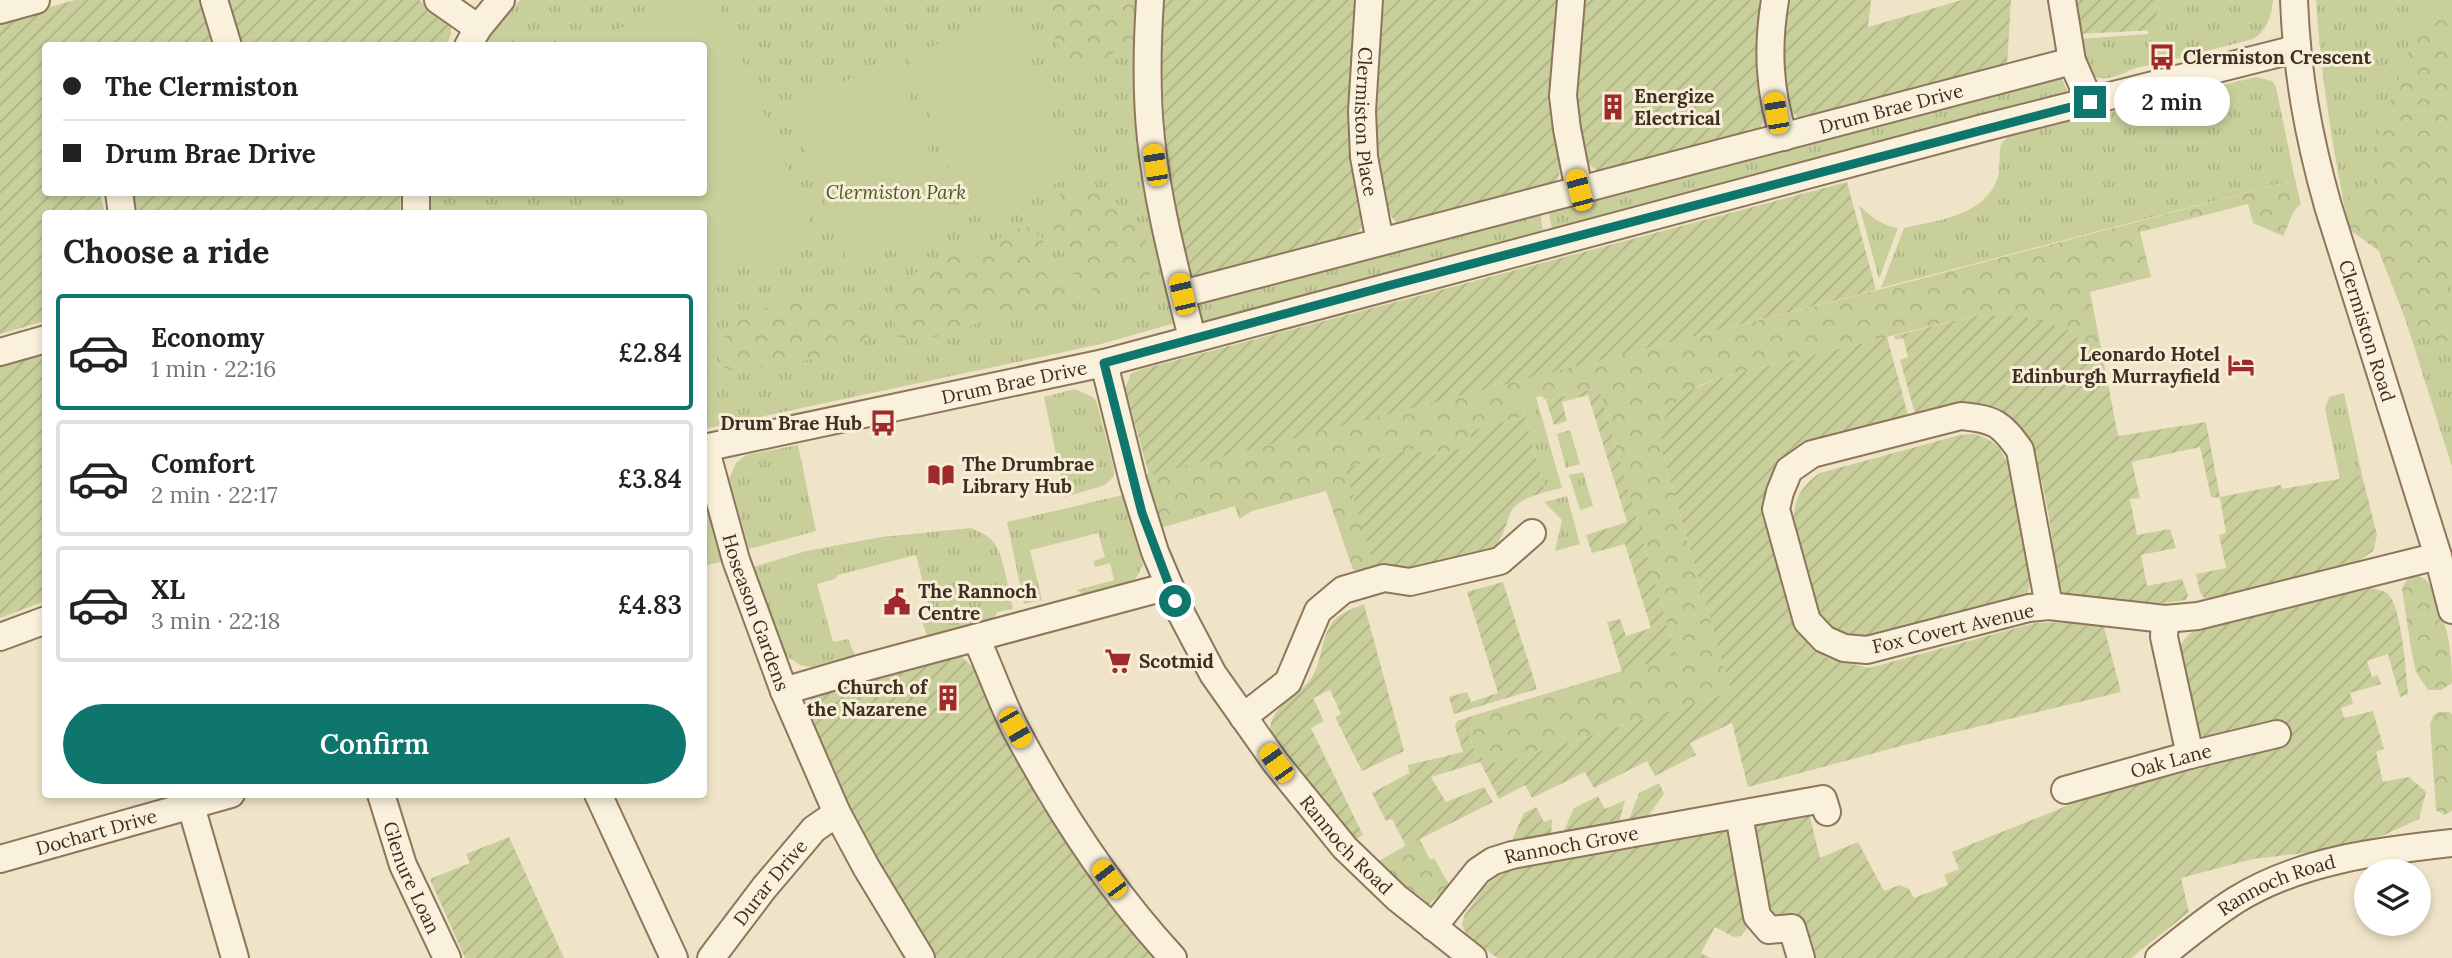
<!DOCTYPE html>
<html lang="en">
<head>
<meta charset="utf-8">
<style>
  :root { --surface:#fff; --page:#f6f6f6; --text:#222; --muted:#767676; --line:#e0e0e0; --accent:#0f766e }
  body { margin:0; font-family:Lora,serif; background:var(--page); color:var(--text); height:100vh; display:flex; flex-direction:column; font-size:26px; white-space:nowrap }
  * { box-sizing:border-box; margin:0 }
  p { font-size:23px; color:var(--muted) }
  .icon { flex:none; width:38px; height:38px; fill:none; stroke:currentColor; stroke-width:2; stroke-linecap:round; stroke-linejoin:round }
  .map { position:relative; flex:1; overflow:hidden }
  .panel { position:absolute; left:42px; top:210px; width:665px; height:588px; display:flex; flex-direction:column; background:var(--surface); border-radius:7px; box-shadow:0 4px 10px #0003 }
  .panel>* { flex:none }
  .hud { position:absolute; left:42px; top:42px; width:665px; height:154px; border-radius:7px; box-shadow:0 4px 10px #0003; display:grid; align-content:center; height:154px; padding:0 21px; background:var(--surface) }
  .fabs { position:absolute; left:2354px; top:859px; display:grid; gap:14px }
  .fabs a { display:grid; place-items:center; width:77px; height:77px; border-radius:50%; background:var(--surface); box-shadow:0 4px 10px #0003; font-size:35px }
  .end { position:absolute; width:32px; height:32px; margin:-16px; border:9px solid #0f766e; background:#fff; box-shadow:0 0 0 4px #fff }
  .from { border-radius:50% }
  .bubble { position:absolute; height:49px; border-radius:24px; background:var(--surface); box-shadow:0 4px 10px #0003; font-size:23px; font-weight:600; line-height:49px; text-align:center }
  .car { position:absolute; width:21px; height:42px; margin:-21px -10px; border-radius:9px; box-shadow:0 0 5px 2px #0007; background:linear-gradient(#f5c518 24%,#345 0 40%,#f5c518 0 76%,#345 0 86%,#f5c518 0) }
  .hud b { display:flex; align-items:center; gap:24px; height:66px; font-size:26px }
  .hud b+b { border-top:2px solid var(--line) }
  .hud i { width:18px; height:18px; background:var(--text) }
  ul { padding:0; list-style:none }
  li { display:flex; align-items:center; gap:21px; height:116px; margin:0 14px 10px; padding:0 7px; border:4px solid var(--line); border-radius:7px }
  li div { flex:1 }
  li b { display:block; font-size:26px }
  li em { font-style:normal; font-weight:600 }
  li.on { border-color:var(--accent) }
  li>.icon { width:63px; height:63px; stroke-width:1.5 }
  h2 { padding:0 21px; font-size:32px; line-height:84px }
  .action { display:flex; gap:14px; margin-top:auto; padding:14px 21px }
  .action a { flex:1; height:80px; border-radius:42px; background:var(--accent); color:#fff; font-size:28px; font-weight:600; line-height:80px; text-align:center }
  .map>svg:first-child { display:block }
  .grass { fill:url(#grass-tufts) }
  .forest { fill:url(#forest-crowns) }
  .garden { fill:url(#garden-furrows) }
  .pitch { fill:#c9cf9b }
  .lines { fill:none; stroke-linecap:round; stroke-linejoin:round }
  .minor-casing { stroke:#8d765c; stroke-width:30 }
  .minor { stroke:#faf1dc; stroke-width:26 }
  .route { stroke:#0f766e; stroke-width:9 }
  .labels { text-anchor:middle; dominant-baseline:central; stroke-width:6; stroke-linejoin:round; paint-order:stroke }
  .poi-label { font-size:19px; font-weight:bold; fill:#3d2e20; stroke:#f7eed8; text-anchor:start }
  .street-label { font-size:19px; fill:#3d2e20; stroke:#f7eed8 }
  .park-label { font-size:19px; font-style:italic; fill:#4d5a26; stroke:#f7eed8 }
</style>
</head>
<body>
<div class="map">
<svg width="2452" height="958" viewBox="0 0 2452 958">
  <defs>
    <pattern id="grass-tufts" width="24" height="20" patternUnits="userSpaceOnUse" patternTransform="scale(1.75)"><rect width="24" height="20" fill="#c9cf9b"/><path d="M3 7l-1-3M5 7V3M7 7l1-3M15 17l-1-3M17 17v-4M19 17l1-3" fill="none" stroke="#aeb285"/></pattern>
    <pattern id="forest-crowns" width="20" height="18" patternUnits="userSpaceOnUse" patternTransform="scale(1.75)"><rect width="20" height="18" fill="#c9cf9b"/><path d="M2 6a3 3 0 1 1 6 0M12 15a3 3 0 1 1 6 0" fill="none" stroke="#aeb285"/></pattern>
    <pattern id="garden-furrows" width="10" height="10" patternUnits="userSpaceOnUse" patternTransform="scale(1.75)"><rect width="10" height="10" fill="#c9cf9b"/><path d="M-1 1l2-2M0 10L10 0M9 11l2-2" fill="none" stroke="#aeb285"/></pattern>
  </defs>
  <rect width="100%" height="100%" fill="#f0e4c8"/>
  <!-- grass -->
  <path class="grass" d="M520,0H1134L1143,185L1175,323L1101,344L704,429V214L426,213L425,193L704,192V46L482,45L490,33Z
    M2157,0H2273C2271,16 2268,30 2253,39L2176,59L2174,55L2155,59L2156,64C2148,66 2140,66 2133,69C2120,75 2108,81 2094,77L2090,72L2078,39L2148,34V30H2157Z
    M2316,0H2452V467L2405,318L2379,251L2350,230C2333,155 2321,77 2316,0Z
    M2060,76L2068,92L1552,228L1548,211Z
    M2256,77L2272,81L2276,87L2295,180L1881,288L1904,228C1940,220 1990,215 1999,172C2000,163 1999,153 2001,144L2009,136Z
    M1859,205C1871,217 1881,225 1898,228L1879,279Z
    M1540,212L1543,231L1204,321L1198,316L1196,305L1206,301Z
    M1075,389L1093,397L1097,403L1114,469V476L1105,485L1065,497L1044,397Z
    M2344,393L2362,475L2340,479L2325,409L2329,397Z
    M1536,397L1562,488L1545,492L1521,401Z
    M1570,430L1580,464L1566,468L1557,434Z
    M798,445L816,531L749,549L729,479L736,463L746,455Z
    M1583,472L1593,506L1580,510L1569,475Z
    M704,492L724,561L704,566Z
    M1123,495L1143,565L1135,580L1085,596L1077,590L1114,580L1110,563L1095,567L1094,561L1105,557L1098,533L1030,550L1042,600L1024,604L1007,522Z
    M1567,496L1580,544L1555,551L1562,520L1544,502Z
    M971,528C979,532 989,535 994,543C1005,558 1008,591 1013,609L998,612L991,621L928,639L921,618L931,615L916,555L838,575L835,579L817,584L833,642L848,639L855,655L811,667L800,665L786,656L753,567L806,551L882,537Z"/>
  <!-- forest -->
  <path class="forest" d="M1046,0H1138L1135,38L1090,69C1086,68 1078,67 1074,65C1055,52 1049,21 1046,0Z
    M2441,0H2452V261L2447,283L2452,355L2428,334L2405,318L2379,251L2350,230L2342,195L2374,206V146L2422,16Z
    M2295,180L2301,204C2291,210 2289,226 2283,236L2253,223L2248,204L2140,232L2151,277L2090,292L2105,368L2071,331L1973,316L1723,377L1698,386L1663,455L1731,692L1498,764L1477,756L1469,737L1475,715L1676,655L1599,388L1546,400L1541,396L1521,401L1525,416L1470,431L1474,445L1427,457L1375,571L1353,570L1326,491L1252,511L1239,519L1235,506L1161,528L1143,475L1878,290Z
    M1102,189L1143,229L1152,265L1148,281L1099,294L1068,270L1067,251L1055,236L1051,215L1052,206L1064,190Z
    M1028,227L1043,239L1045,275L1076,297V306L1048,310L997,314L949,336L908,338H899L895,335L894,285C926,264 957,256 993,241C1004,236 1015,228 1028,227Z
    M833,291L853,297L870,319L868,339C829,362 777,365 732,371L724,367L718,345L744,313Z
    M2414,576C2432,577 2430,589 2436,602C2449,628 2452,655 2452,683L2441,690H2428L2416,672L2411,648L2402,589L2408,577Z
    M2438,712H2449L2452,714V811L2444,815L2436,810L2430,724L2433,716Z
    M1419,838L1430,860L1434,858L1450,886L1428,905L1377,862Z"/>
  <!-- garden -->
  <path class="garden" d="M76,0H201L212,45L46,46V192L100,193L105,213L46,214L45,321L0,334V20Z
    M226,0H419L451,25V35L446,46L238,45Z
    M1163,0H1356L1349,117L1350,152L1363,225L1355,237L1201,277L1191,276L1184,266L1166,154L1162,65Z
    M1384,0H1559C1553,43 1547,89 1554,133C1557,153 1566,167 1554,185L1398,224C1363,195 1379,44 1384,0Z
    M1585,0H1761C1757,23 1755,47 1757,71C1758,89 1769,113 1760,129L1600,172C1596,169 1590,167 1588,162C1570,132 1581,36 1585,0Z
    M1788,0H1871L1868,27L1962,0H2011L2007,65L1802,120C1772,105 1785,29 1788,0Z
    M2070,0H2157V30L2077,34Z
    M1847,182L1876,290L1149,475L1125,388L1131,374L1139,370Z
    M127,193H401L400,214L131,213Z
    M1973,316H2023L2071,331L2105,368L2118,436L2206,422L2220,497L2281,485L2282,489L2362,475L2377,535L2373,551L2357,562L2209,598H2204L2200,592L2196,574L2226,568L2219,535L2226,533L2220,498L2211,497L2200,447L2132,462L2140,498L2130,499L2137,535L2170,529L2176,548L2141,555L2147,586L2182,579L2188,595L2186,600L2154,604L2067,598L2059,587C2053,548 2046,470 2025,438L1917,421L1900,360L1908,357L1903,338L1895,340L1894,336Z
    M1887,337L1910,422L1780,470L1797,625L1812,647L1828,658L1869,668L2035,623L2071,622L2104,627L2121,692L1931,738L1748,787L1732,723L1690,743L1696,755L1655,776L1647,761L1594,788L1585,772L1532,798L1525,785L1499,799L1480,762L1431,777L1446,802L1484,787L1493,802L1406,846L1392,819L1386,821L1372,793L1409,773L1408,765L1463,752L1455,727L1457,721L1475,715L1469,737L1477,756L1498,764L1731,692L1663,455C1652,409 1685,390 1723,377Z
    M45,353V601L0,618V367Z
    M1599,388L1676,655L1622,672L1607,622L1620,619L1626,636L1651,628L1625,544L1592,553L1586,535L1627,522L1588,395L1562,402L1567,421L1554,425L1546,400Z
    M1525,416L1545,492C1495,507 1518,519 1493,549L1411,571H1375L1345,468L1417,448L1427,457L1473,445L1469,431Z
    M1974,434C1996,441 2000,446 2009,466L2030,580L2028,595L2017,604L1856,643L1828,630L1819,615L1794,521C1793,500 1802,485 1820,473L1960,435Z
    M1503,582L1537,689L1454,714L1449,697L1467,692L1471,702L1498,693L1467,592Z
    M2373,588C2378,590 2385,591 2388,594C2402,608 2406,673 2408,694L2400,697L2388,654L2367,661L2372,677L2378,675L2381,684L2350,693L2353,704L2341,708L2344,718L2373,711L2384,749L2376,752L2383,782L2409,777L2426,792L2419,819L2382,836L2314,852L2253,859L2181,878L2189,912L2131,958H1806L1768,916L1752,834C1760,814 1789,813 1808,809L1820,858L1858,842L1884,891L1900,885L1909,889L1914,898L1948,885L1944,875L1959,869L1952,852L2084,799L2281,747L2275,726L2206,739L2197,732L2178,653C2182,638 2190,632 2204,626Z
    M1364,604L1404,751L1362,771L1335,717L1341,714L1330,690L1313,698L1324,721L1311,728L1363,835L1356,839L1279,747L1270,727C1277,699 1298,698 1312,677C1322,661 1321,640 1331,624C1339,613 1352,609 1364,604Z
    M953,656L962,657L975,669L1039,802L1104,897L1154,958H934L854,826L807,719L805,707L815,691Z
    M1659,783L1664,794L1646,819L1628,822L1639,793Z
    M1598,796L1605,809L1625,800L1619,823L1562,835L1574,808Z
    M1536,807L1544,822L1552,819L1551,837L1510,845L1524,813Z
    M1721,828L1726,830L1731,838L1748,927L1741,936L1734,937L1715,927L1701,953L1710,958H1498L1468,938L1462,925L1464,916L1485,886L1499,875L1515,868Z
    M509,837L564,958H465L430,879L470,863L466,854Z"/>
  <!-- pitch -->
  <path class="pitch" d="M688,0H717L816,237L704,284V214L630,213L621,193L704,192V46L579,45Z
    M1014,15L1076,176L968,217L907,56Z
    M895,62L957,224L849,264L788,103Z"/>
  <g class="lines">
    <!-- minor casing -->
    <g class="minor-casing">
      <g id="minor">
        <path d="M214,0L228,46"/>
        <path d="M438,0L478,28"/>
        <path d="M1150,0C1147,46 1146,93 1151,139C1158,206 1176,272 1192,338"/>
        <path id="s1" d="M1369,0L1362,111L1364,157L1380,242"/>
        <path d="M1571,0L1563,96L1567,129L1579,190"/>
        <path d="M1775,0C1767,48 1769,91 1784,137"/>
        <path d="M2062,0L2072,61L2090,102"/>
        <path id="s2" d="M2294,0C2297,74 2308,135 2328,206L2438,556L2452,610"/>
        <path d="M0,10L36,0"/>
        <path d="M468,46L478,28L501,0"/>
        <path d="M119,192L122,214"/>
        <path d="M416,214V192"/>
        <path id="s3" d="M1182,294L2072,61"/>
        <path d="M0,352L46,339"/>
        <path id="s4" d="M1104,363L1133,481L1155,552L1182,615L1213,674L1276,763L1345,848L1397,898L1473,958"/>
        <path d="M1961,416C1994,419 2001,423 2020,450L2049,606L2029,608L1867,650L1844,648L1824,639L1807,621L1776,509L1780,492L1789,470L1812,454Z"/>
        <path id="s5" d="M705,447L736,560L784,691L837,813L866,867L921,958"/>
        <path id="s6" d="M704,448L1104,363L1983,128L2296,49"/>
        <path d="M2049,606L2165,619L2198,616L2438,556"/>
        <path d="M2165,619L2164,637L2190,755"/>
        <path d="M0,637L46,620"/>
        <path d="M976,638C990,668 1001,701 1016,730C1059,811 1111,891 1173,958"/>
        <path d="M784,691L866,667L1169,586"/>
        <path d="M1243,717L1288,682L1318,611L1343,590L1384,578L1410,582L1500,561L1532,533"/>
        <path id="s7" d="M2065,790L2190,755L2277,734"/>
        <path id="s8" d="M381,794L403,865L447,958"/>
        <path d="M598,794L674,958"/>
        <path d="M191,806L235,958"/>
        <path d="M1739,815L1757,916L1769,930L1792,928L1801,958"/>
        <path id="s9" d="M0,859L231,794"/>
        <path id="s10" d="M1433,927L1478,871L1493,861L1512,855L1823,799L1827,812"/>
        <path id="s11" d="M711,958L764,888L814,829L837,813"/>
        <path id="s12" d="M2159,958C2184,938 2209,917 2236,900C2301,860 2378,851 2452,843"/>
      </g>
    </g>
    <!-- minor -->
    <use href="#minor" class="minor"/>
  </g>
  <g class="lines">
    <!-- route -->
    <path class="route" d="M1175,601L1142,513L1104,363L1391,285L2090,102"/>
  </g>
  <!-- icons -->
  <defs>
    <g id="bus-bare" transform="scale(2.1)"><path d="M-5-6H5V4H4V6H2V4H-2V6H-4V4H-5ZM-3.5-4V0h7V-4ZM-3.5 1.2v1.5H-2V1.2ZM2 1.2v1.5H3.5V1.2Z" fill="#9e2a2b" stroke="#f7eed8" stroke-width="2.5" paint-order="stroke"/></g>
    <g id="building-bare" transform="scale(2.1)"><path d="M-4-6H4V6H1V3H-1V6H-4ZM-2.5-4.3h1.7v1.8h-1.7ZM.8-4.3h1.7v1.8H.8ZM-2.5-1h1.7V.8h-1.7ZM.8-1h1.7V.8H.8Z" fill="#9e2a2b" stroke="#f7eed8" stroke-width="2.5" paint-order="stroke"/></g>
    <g id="hotel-bare" transform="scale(2.1)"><path d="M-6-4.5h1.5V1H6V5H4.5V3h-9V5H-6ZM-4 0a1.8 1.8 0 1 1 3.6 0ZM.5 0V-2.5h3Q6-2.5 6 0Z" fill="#9e2a2b" stroke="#f7eed8" stroke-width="2.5" paint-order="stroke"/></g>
    <g id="library-bare" transform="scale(2.1)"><path d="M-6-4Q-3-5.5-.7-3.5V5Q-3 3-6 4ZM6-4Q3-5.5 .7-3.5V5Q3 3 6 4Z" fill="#9e2a2b" stroke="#f7eed8" stroke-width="2.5" paint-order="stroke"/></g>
    <g id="civic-bare" transform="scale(2.1)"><path d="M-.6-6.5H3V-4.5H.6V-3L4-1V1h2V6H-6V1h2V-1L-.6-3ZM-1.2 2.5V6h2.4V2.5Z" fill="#9e2a2b" stroke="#f7eed8" stroke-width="2.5" paint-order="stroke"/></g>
    <g id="supermarket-bare" transform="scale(2.1)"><path d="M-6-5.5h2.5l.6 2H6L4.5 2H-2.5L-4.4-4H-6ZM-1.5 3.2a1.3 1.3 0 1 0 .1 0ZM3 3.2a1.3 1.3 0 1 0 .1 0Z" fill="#9e2a2b" stroke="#f7eed8" stroke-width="2.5" paint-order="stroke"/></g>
  </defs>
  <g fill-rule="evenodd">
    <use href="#bus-bare" x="2162" y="57"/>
    <use href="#building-bare" x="1613" y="107"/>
    <use href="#hotel-bare" x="2241" y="365"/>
    <use href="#bus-bare" x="883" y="423"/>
    <use href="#library-bare" x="941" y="475"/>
    <use href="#civic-bare" x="897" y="602"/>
    <use href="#supermarket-bare" x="1118" y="661"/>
    <use href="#building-bare" x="948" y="698"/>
  </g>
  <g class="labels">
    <!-- poi labels -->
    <g class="poi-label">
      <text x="2183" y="57">Clermiston Crescent</text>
      <text x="1634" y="96">Energize<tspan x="1634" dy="22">Electrical</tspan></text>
      <text x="2220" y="354" text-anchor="end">Leonardo Hotel<tspan x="2220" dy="22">Edinburgh Murrayfield</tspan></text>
      <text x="862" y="423" text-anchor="end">Drum Brae Hub</text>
      <text x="962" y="464">The Drumbrae<tspan x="962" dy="22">Library Hub</tspan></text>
      <text x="918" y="591">The Rannoch<tspan x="918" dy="22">Centre</tspan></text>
      <text x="1139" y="661">Scotmid</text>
      <text x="927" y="687" text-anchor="end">Church of<tspan x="927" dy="22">the Nazarene</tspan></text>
    </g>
    <!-- street labels -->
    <g class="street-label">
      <text stroke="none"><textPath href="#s3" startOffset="733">Drum Brae Drive</textPath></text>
      <text stroke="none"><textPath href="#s1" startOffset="122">Clermiston Place</textPath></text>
      <text stroke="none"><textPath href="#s2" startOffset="340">Clermiston Road</textPath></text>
      <text stroke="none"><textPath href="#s6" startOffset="317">Drum Brae Drive</textPath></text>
      <text stroke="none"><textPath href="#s5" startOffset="173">Hoseason Gardens</textPath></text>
      <text transform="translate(1953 628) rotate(-13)">Fox Covert Avenue</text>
      <text stroke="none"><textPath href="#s7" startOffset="110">Oak Lane</textPath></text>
      <text stroke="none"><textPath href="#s9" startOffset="100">Dochart Drive</textPath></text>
      <text stroke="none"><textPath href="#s4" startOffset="548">Rannoch Road</textPath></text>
      <text stroke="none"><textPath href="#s10" startOffset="170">Rannoch Grove</textPath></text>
      <text stroke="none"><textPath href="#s8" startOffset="89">Glenure Loan</textPath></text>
      <text stroke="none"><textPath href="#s11" startOffset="96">Durar Drive</textPath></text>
      <text stroke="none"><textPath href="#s12" startOffset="140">Rannoch Road</textPath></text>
    </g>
    <!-- park labels -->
    <g class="park-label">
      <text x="896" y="192">Clermiston Park</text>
    </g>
  </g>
</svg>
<div class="fabs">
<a><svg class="icon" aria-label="layers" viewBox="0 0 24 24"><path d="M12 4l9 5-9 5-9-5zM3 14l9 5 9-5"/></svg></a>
</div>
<i class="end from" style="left:1175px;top:601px"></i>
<i class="end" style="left:2090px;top:102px"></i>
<div class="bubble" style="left:2114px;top:77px;width:116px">2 min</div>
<i class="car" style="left:1776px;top:113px;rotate:350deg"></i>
<i class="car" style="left:1155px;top:165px;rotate:351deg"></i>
<i class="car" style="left:1579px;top:190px;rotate:345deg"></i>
<i class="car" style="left:1182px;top:294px;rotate:347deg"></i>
<i class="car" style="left:1015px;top:728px;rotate:150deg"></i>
<i class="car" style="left:1276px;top:763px;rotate:325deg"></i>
<i class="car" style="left:1109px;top:879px;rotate:323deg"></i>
<div class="hud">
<b><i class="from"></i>The Clermiston</b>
<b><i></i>Drum Brae Drive</b>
</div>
<section class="panel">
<h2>Choose a ride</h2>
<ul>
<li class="on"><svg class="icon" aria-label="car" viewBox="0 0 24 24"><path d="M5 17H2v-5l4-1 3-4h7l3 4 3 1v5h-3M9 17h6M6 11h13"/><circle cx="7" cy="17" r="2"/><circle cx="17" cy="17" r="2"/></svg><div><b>Economy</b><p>1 min · 22:16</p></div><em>£2.84</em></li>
<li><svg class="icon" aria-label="car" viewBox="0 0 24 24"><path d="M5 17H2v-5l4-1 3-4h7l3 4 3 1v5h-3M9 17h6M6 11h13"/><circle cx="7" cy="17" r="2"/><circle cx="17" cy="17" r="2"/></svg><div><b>Comfort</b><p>2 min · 22:17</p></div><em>£3.84</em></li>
<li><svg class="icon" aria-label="car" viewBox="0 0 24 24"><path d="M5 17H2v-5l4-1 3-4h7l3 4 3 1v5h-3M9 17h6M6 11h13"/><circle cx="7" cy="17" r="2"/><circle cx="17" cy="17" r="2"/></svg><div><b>XL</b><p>3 min · 22:18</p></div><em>£4.83</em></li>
</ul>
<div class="action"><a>Confirm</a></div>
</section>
</div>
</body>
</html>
